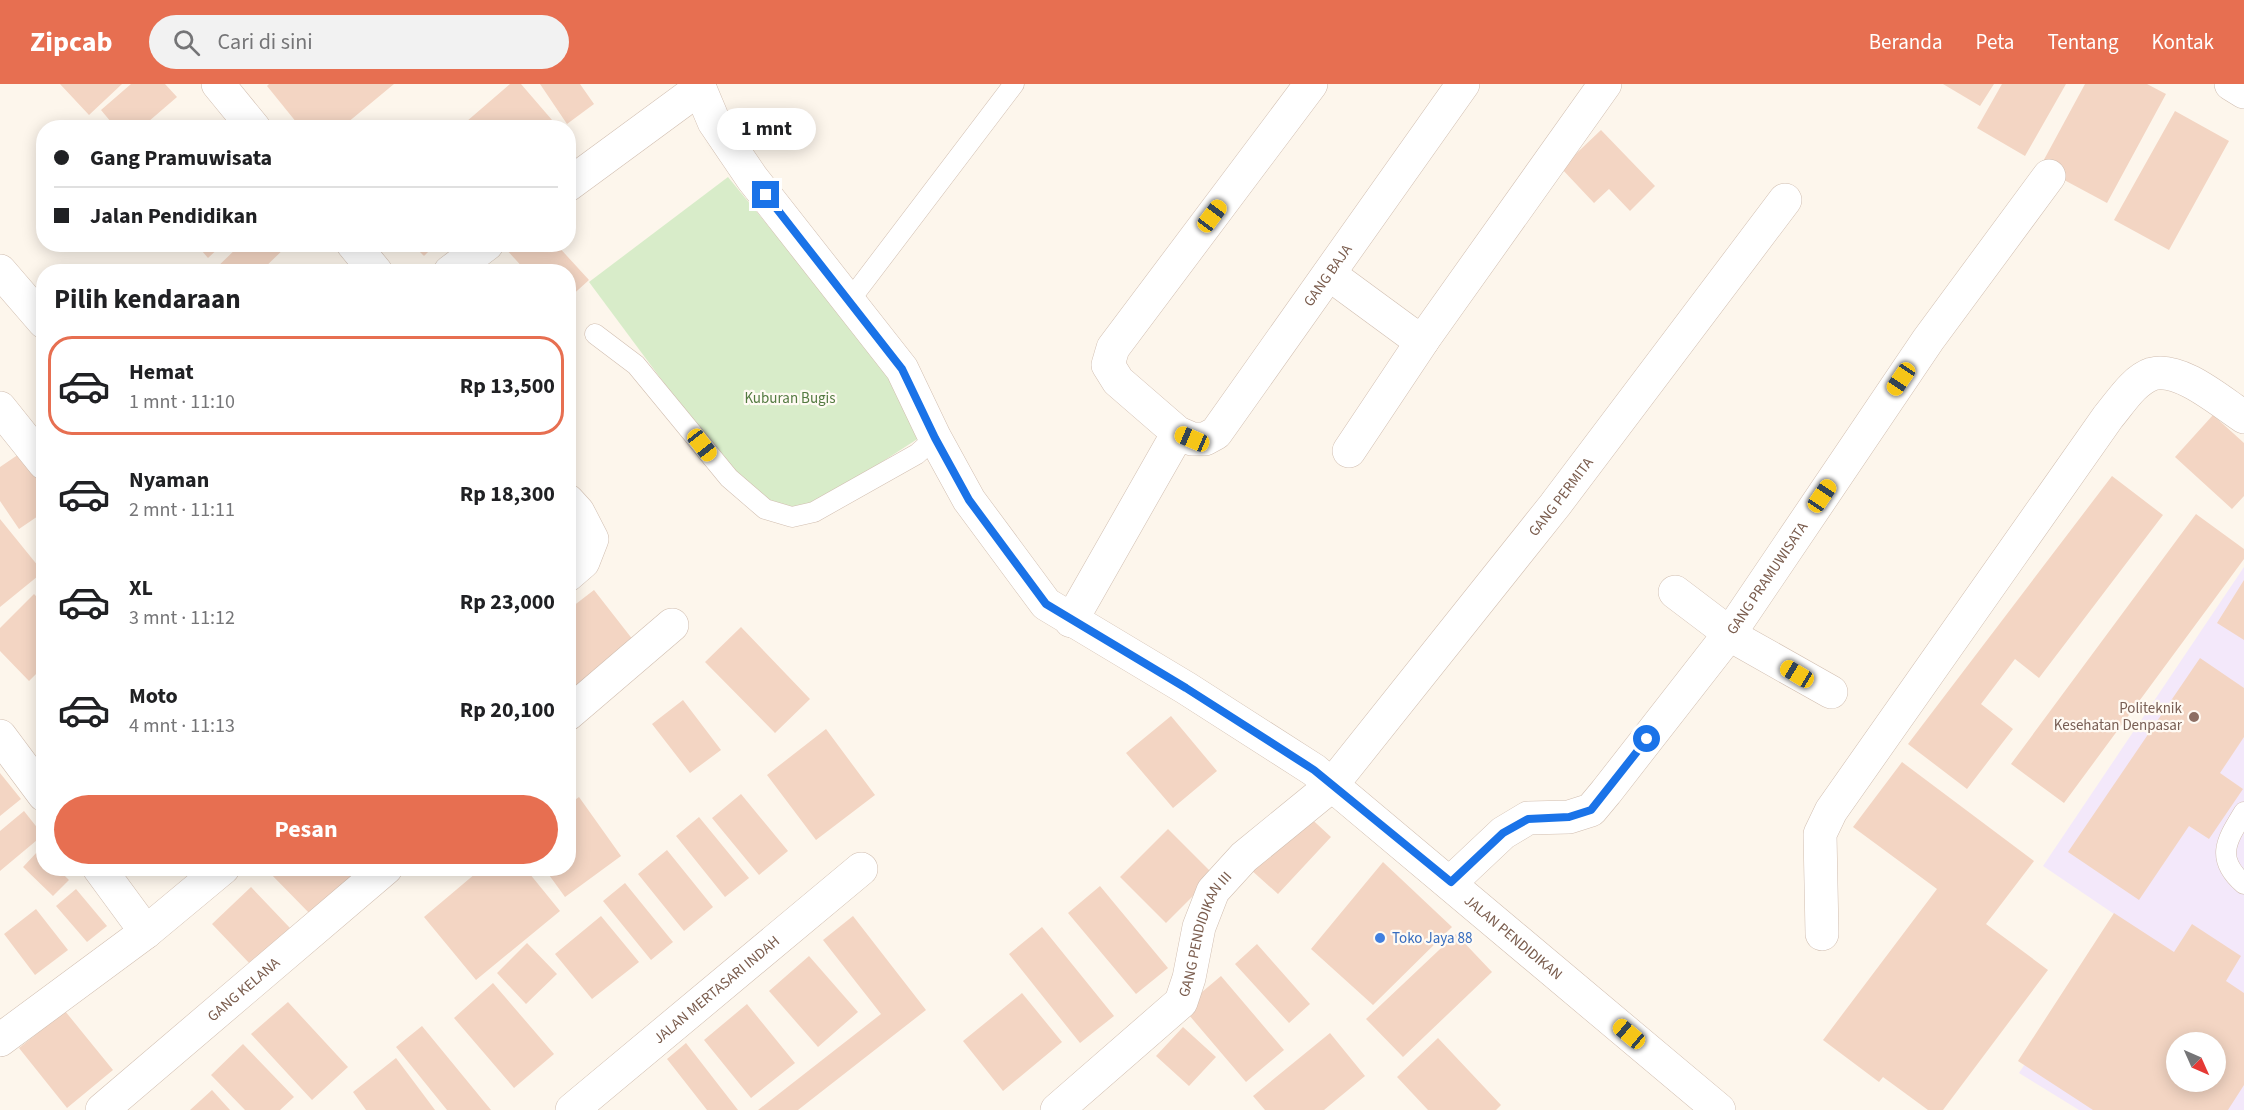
<!DOCTYPE html>
<html lang="id">
<head>
<meta charset="utf-8">
<style>
  :root { --surface:#fff; --page:#f2f2f2; --text:#202124; --muted:#757577; --line:#e0e0e0; --accent:#e76f51 }
  body { margin:0; font-family:"Source Sans 3",sans-serif; background:var(--page); color:var(--text); height:100vh; display:flex; flex-direction:column; font-size:22px; white-space:nowrap }
  * { box-sizing:border-box; margin:0 }
  p { font-size:20px; color:var(--muted) }
  .icon { flex:none; width:33px; height:33px; fill:none; stroke:currentColor; stroke-width:2; stroke-linecap:round; stroke-linejoin:round }
  .map { position:relative; flex:1; overflow:hidden }
  .details { position:absolute; left:36px; top:180px; width:540px; height:612px; display:flex; flex-direction:column; background:var(--surface); border-radius:24px; box-shadow:0 3px 15px #0003 }
  .details>* { flex:none }
  .guide { position:absolute; left:36px; top:36px; width:540px; height:132px; border-radius:24px; box-shadow:0 3px 15px #0003; display:grid; align-content:center; height:132px; padding:0 18px; background:var(--surface) }
  .needle { width:39px; rotate:135deg }
  .controls { position:absolute; left:2166px; top:948px; display:grid; gap:12px }
  .controls a { display:grid; place-items:center; width:60px; height:60px; border-radius:50%; background:var(--surface); box-shadow:0 3px 15px #0003; font-size:30px }
  .end { position:absolute; width:27px; height:27px; margin:-14px; border:8px solid #1a73e8; background:#fff; box-shadow:0 0 0 3px #fff }
  .from { border-radius:50% }
  .bubble { position:absolute; height:42px; border-radius:21px; background:var(--surface); box-shadow:0 3px 15px #0003; font-size:20px; font-weight:700; line-height:42px; text-align:center }
  .car { position:absolute; width:18px; height:36px; margin:-18px -9px; border-radius:8px; box-shadow:0 0 4px 2px #0007; background:linear-gradient(#f5c518 24%,#345 0 40%,#f5c518 0 76%,#345 0 86%,#f5c518 0) }
  .guide b { display:flex; align-items:center; gap:21px; height:57px; font-size:22px }
  .guide b+b { border-top:2px solid var(--line) }
  .guide i { width:15px; height:15px; background:var(--text) }
  ul { padding:0; list-style:none }
  li { display:flex; align-items:center; gap:18px; height:99px; margin:0 12px 9px; padding:0 6px; border:3px solid transparent; border-radius:24px }
  li div { flex:1 }
  li b { display:block; font-size:22px }
  li em { font-style:normal; font-weight:700 }
  li.active { border-color:var(--accent) }
  li>.icon { width:54px; height:54px; stroke-width:1.5 }
  h2 { padding:0 18px; font-size:27px; line-height:72px }
  .cta { display:flex; gap:12px; margin-top:auto; padding:12px 18px }
  .cta a { flex:1; height:69px; border-radius:36px; background:var(--accent); color:#fff; font-size:24px; font-weight:700; line-height:69px; text-align:center }
  header { display:flex; align-items:center; gap:36px; box-sizing:border-box; height:84px; padding:0 30px; background:var(--accent); color:#fff }
  header strong { font-size:28px }
  nav { display:flex; gap:33px; margin-inline-start:auto; font-size:21px }
  .search { width:420px; height:54px; background:var(--page); display:flex; align-items:center; gap:15px; box-sizing:border-box; padding:0 21px; border-radius:33px; color:var(--muted); font-size:22px }
  .map>svg:first-child { display:block }
  .education { fill:#f3e8fa; fill-rule:evenodd }
  .green { fill:#d8ecc9 }
  .building { fill:#f3d5c3; fill-rule:evenodd }
  .lines { fill:none; stroke-linecap:round; stroke-linejoin:round }
  .lane-casing { stroke:#d1beb0; stroke-width:21 }
  .street-casing { stroke:#d1beb0; stroke-width:34 }
  .lane { stroke:#fff; stroke-width:20 }
  .street { stroke:#fff; stroke-width:33 }
  .route { stroke:#1a73e8; stroke-width:8 }
  .education-dot { fill:#8d6e63; stroke:#fffaf3; stroke-width:2 }
  .shop-dot { fill:#3f7fe0; stroke:#fffaf3; stroke-width:2 }
  .labels { text-anchor:middle; dominant-baseline:central; stroke-width:4.5; stroke-linejoin:round; paint-order:stroke }
  .street-label { font-size:15px; fill:#7a5c4d; stroke:#fffaf3 }
  .park-label { font-size:15px; fill:#537a41; stroke:#fffaf3 }
  .education-label { font-size:15px; fill:#785e54; stroke:#fffaf3; text-anchor:end }
  .shop-label { font-size:15px; fill:#366cbe; stroke:#fffaf3; text-anchor:start }
</style>
</head>
<body>
<header>
<strong>Zipcab</strong>
<div class="search"><svg class="icon" aria-label="search" viewBox="0 0 24 24"><circle cx="10" cy="10" r="6"/><path d="M15 15l6 6"/></svg>Cari di sini</div>
<nav><a>Beranda</a><a>Peta</a><a>Tentang</a><a>Kontak</a></nav>
</header>
<div class="map">
<svg width="2244" height="1026" viewBox="0 0 2244 1026">
  <rect width="100%" height="100%" fill="#fdf6ec"/>
  <!-- education -->
  <path class="education" d="M2244,483V1026H2079L2019,989L2120,834L2043,782ZM2176,958H2216V998H2176Z"/>
  <!-- green -->
  <path class="green" d="M728,93L882,280L922,352L803,429L745,408L589,198Z"/>
  <!-- building -->
  <path class="building" d="M60,0H122L89,31Z
    M131,0H165L177,13L141,44H116L101,26Z
    M269,0H394L341,44H301L267,2Z
    M510,0H521L552,36L543,44H459Z
    M540,0H580L594,20L567,40Z
    M1943,0H1994L1980,22Z
    M2002,0H2066L2025,72L1977,44Z
    M2085,0H2147L2166,10L2107,119L2040,83Z
    M2175,27L2229,57L2169,166L2114,136Z
    M1601,46L1655,102L1630,127L1609,105L1594,119L1561,84Z
    M196,160H223L208,174Z
    M241,160H289L260,188H212Z
    M412,160H436L424,172Z
    M507,160H556L589,196L568,215V188H527L504,163Z
    M2213,331L2244,359V412L2232,425L2175,373Z
    M25,366L44,394V428L19,445L0,417V383Z
    M2112,392L2163,431L2039,594L2015,575L1981,620L2013,645L1967,705L1908,660Z
    M2196,430L2244,465V475L2064,719L2011,680Z
    M0,435L43,488L0,523Z
    M2244,496V556L2217,539Z
    M594,506L637,561L568,612V526Z
    M34,510L44,520V582L29,597L0,567V544Z
    M741,543L810,615L775,649L705,578Z
    M2200,574L2244,604V653L2220,689L2243,705L2209,755L2189,742L2139,816L2068,768Z
    M683,616L721,666L690,689L652,640Z
    M1171,632L1217,687L1173,724L1126,669Z
    M826,645L875,711L816,756L767,691Z
    M1902,678L2034,777L1986,840L2048,886L1943,1026H1928L1883,993L1879,998L1823,956L1937,805L1853,743Z
    M0,689L21,715L0,732Z
    M741,710L788,767L759,791L712,734Z
    M579,713L621,772L565,813L544,784H568V721Z
    M24,727L43,751L0,787V747Z
    M1304,728L1331,753L1278,810L1250,785Z
    M699,733L749,794L725,813L676,752Z
    M1168,745L1214,791L1166,839L1120,793Z
    M39,766L44,771V784H57L69,796L53,812L23,783Z
    M667,766L713,823L684,847L638,790Z
    M1383,778L1452,843L1373,921L1311,865Z
    M265,784H363L314,834Z
    M482,784H525L560,827L476,896L424,833Z
    M625,799L673,858L651,876L603,817Z
    M1100,802L1168,884L1136,910L1068,829Z
    M251,803L290,844L251,881L212,840Z
    M76,805L107,842L87,858L56,822Z
    M36,825L68,866L35,891L4,850Z
    M2114,829L2174,868L2192,840L2241,872L2226,897L2244,909V1001L2228,1026H2093L2018,977ZM2176,958H2216V998H2176Z
    M601,832L639,878L592,915L555,870Z
    M853,832L926,926L798,1026H758L881,930L823,856Z
    M1042,843L1114,932L1080,959L1009,870Z
    M1456,850L1492,888L1403,973L1366,935Z
    M527,859L557,890L526,920L497,889Z
    M1257,860L1310,920L1289,939L1235,880Z
    M809,872L858,928L818,963L769,907Z
    M1221,892L1284,966L1246,998L1183,924Z
    M493,899L554,970L514,1004L454,934Z
    M1022,909L1062,958L1003,1007L963,957Z
    M288,918L348,983L312,1016L251,950Z
    M747,920L795,979L751,1014L704,956Z
    M65,927L113,986L67,1024L19,964Z
    M422,942L491,1026H447L396,963Z
    M1183,943L1216,973L1189,1002L1156,972Z
    M1330,949L1365,992L1324,1026H1265L1253,1012Z
    M1438,954L1501,1021L1496,1026H1428L1397,993Z
    M686,959L738,1026H707L667,975Z
    M243,960L294,1013L280,1026H245L211,991Z
    M396,974L435,1026H366L353,1008Z
    M212,1006L230,1026H190Z"/>
  <g class="lines">
    <!-- lane casing -->
    <g class="lane-casing">
      <path id="lane" d="M850,216L1014,0
        M595,250L636,281L729,394L765,425L792,433L814,428L917,370L935,354
        M2244,728C2227,756 2214,774 2244,800"/>
    </g>
    <!-- street casing -->
    <g class="street-casing">
      <g id="street">
        <path d="M218,0L254,44"/>
        <path id="s1" d="M698,0L714,38L752,94L902,285L935,354L969,416L1046,520L1186,604L1314,686L1719,1026"/>
        <path id="s2" d="M1311,0L1113,264L1108,281L1118,297L1178,349L1192,355H1205L1216,349L1463,0"/>
        <path d="M2231,0L2244,8"/>
        <path d="M568,101L700,4"/>
        <path d="M353,160L376,188"/>
        <path d="M0,187L44,238"/>
        <path d="M450,188L487,160"/>
        <path d="M1329,190L1408,248L1423,256"/>
        <path d="M0,324L44,379"/>
        <path d="M1349,367L1423,256L1605,0"/>
        <path d="M568,417L578,428L592,455L583,478L568,491"/>
        <path d="M1675,508L1737,555L1831,608"/>
        <path d="M1071,537L1178,349"/>
        <path d="M568,630L672,541"/>
        <path d="M0,652L44,711"/>
        <path d="M99,784L146,848"/>
        <path id="s3" d="M1451,798L1503,749L1528,734L1569,733L1591,726L1606,708L1730,549L1928,256L2049,92"/>
        <path d="M1822,850L1820,750L1831,727L2108,333C2120,319 2134,296 2152,290C2180,282 2221,318 2244,333"/>
        <path d="M0,956L146,848L223,784"/>
        <path id="s4" d="M102,1026L386,784"/>
        <path id="s5" d="M572,1026L861,785"/>
        <path id="s6" d="M1057,1026L1181,918L1189,894L1199,843L1213,807L1244,773L1331,702L1555,421L1785,116"/>
      </g>
    </g>
    <!-- lane -->
    <use href="#lane" class="lane"/>
    <!-- street -->
    <use href="#street" class="street"/>
  </g>
  <g class="lines">
    <!-- route -->
    <path class="route" d="M766,111L902,285L935,354L969,416L1046,520L1186,604L1314,686L1451,798L1503,749L1528,735L1569,733L1591,726L1647,655"/>
  </g>
  <!-- markers -->
  <circle class="education-dot" cx="2194" cy="633" r="6"/>
  <circle class="shop-dot" cx="1380" cy="854" r="6"/>
  <g class="labels">
    <!-- street labels -->
    <g class="street-label">
      <text stroke="none"><textPath href="#s2" startOffset="680">GANG BAJA</textPath></text>
      <text stroke="none"><textPath href="#s6" startOffset="808">GANG PERMITA</textPath></text>
      <text stroke="none"><textPath href="#s3" startOffset="456">GANG PRAMUWISATA</textPath></text>
      <text stroke="none"><textPath href="#s6" startOffset="237">GANG PENDIDIKAN III</textPath></text>
      <text stroke="none"><textPath href="#s1" startOffset="1204">JALAN PENDIDIKAN</textPath></text>
      <text stroke="none"><textPath href="#s4" startOffset="186">GANG KELANA</textPath></text>
      <text stroke="none"><textPath href="#s5" startOffset="188">JALAN MERTASARI INDAH</textPath></text>
    </g>
    <!-- park labels -->
    <g class="park-label">
      <text x="790" y="314">Kuburan Bugis</text>
    </g>
    <!-- education labels -->
    <g class="education-label">
      <text x="2182" y="624">Politeknik<tspan x="2182" dy="17">Kesehatan Denpasar</tspan></text>
    </g>
    <!-- shop labels -->
    <g class="shop-label">
      <text x="1392" y="854">Toko Jaya 88</text>
    </g>
  </g>
</svg>
<div class="controls">
<a><svg class="needle" viewBox="-14 -14 28 28"><path d="M0-13l5 13h-10z" fill="#e53935"/><path d="M0 13l5-13h-10z" fill="#757577"/></svg></a>
</div>
<i class="end from" style="left:1647px;top:655px"></i>
<i class="end" style="left:766px;top:111px"></i>
<div class="bubble" style="left:717px;top:24px;width:99px">1 mnt</div>
<i class="car" style="left:1212px;top:132px;rotate:37deg"></i>
<i class="car" style="left:1901px;top:295px;rotate:214deg"></i>
<i class="car" style="left:1192px;top:355px;rotate:293deg"></i>
<i class="car" style="left:702px;top:361px;rotate:142deg"></i>
<i class="car" style="left:1822px;top:412px;rotate:34deg"></i>
<i class="car" style="left:1797px;top:590px;rotate:301deg"></i>
<i class="car" style="left:1629px;top:950px;rotate:310deg"></i>
<div class="guide">
<b><i class="from"></i>Gang Pramuwisata</b>
<b><i></i>Jalan Pendidikan</b>
</div>
<section class="details">
<h2>Pilih kendaraan</h2>
<ul>
<li class="active"><svg class="icon" aria-label="car" viewBox="0 0 24 24"><path d="M5 17H2v-5l4-1 3-4h7l3 4 3 1v5h-3M9 17h6M6 11h13"/><circle cx="7" cy="17" r="2"/><circle cx="17" cy="17" r="2"/></svg><div><b>Hemat</b><p>1 mnt · 11:10</p></div><em>Rp 13,500</em></li>
<li><svg class="icon" aria-label="car" viewBox="0 0 24 24"><path d="M5 17H2v-5l4-1 3-4h7l3 4 3 1v5h-3M9 17h6M6 11h13"/><circle cx="7" cy="17" r="2"/><circle cx="17" cy="17" r="2"/></svg><div><b>Nyaman</b><p>2 mnt · 11:11</p></div><em>Rp 18,300</em></li>
<li><svg class="icon" aria-label="car" viewBox="0 0 24 24"><path d="M5 17H2v-5l4-1 3-4h7l3 4 3 1v5h-3M9 17h6M6 11h13"/><circle cx="7" cy="17" r="2"/><circle cx="17" cy="17" r="2"/></svg><div><b>XL</b><p>3 mnt · 11:12</p></div><em>Rp 23,000</em></li>
<li><svg class="icon" aria-label="car" viewBox="0 0 24 24"><path d="M5 17H2v-5l4-1 3-4h7l3 4 3 1v5h-3M9 17h6M6 11h13"/><circle cx="7" cy="17" r="2"/><circle cx="17" cy="17" r="2"/></svg><div><b>Moto</b><p>4 mnt · 11:13</p></div><em>Rp 20,100</em></li>
</ul>
<div class="cta"><a>Pesan</a></div>
</section>
</div>
</body>
</html>
